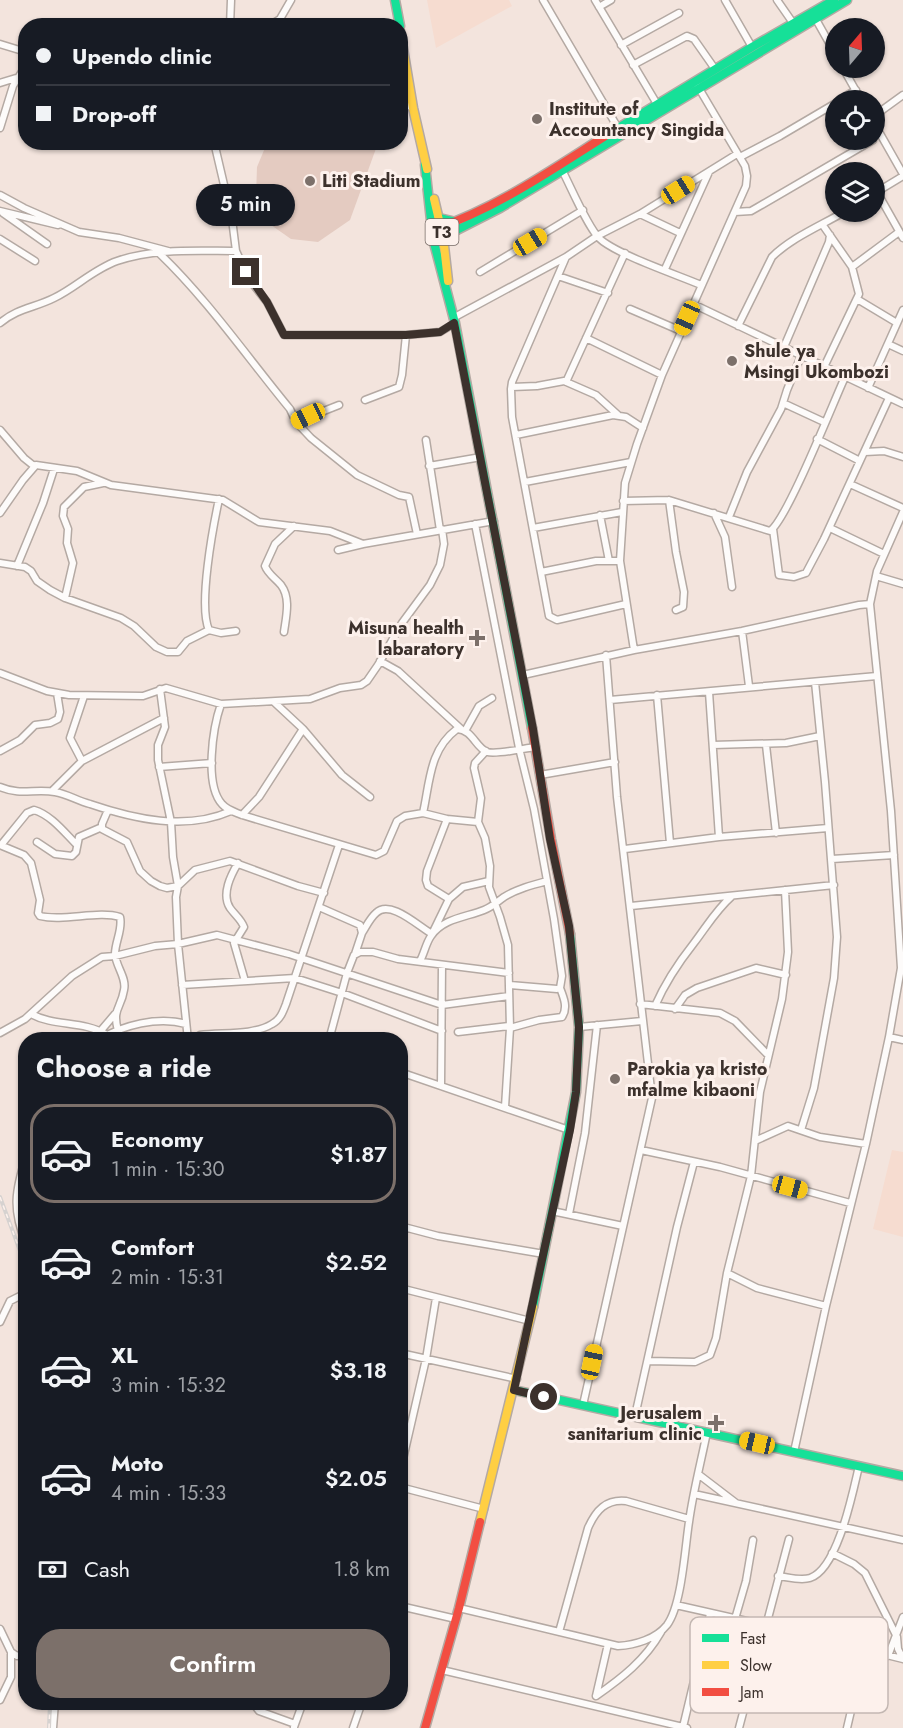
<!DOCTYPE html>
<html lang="en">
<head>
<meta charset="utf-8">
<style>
  :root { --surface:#171b24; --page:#242831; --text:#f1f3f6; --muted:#9ea1a6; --line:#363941; --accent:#7c706a }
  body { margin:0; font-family:Jost,sans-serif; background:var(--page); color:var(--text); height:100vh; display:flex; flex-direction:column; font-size:22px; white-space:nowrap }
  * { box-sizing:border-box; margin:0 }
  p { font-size:20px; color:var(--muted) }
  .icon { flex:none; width:33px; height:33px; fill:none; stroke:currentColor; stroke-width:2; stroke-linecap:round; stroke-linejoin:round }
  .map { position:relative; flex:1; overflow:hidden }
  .sheet { position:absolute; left:18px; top:1032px; width:390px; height:678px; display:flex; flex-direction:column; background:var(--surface); border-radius:24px; box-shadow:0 2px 4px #0004 }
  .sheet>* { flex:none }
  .top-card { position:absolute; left:18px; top:18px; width:390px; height:132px; border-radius:24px; box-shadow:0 2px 4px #0004; display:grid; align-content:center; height:132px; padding:0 18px; background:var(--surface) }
  .needle { width:39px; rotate:19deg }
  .buttons { position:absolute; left:825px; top:18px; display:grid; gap:12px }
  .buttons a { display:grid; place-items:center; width:60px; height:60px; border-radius:50%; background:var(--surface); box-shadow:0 2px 4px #0004; font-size:30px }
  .end { position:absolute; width:27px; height:27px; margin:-14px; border:8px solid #3c312c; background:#fff; box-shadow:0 0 0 3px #fff }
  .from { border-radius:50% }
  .bubble { position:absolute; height:42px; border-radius:21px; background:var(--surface); box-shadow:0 2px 4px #0004; font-size:20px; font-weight:600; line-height:42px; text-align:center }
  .car { position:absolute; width:18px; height:36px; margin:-18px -9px; border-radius:8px; box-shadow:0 0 4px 2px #0007; background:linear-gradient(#f5c518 24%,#345 0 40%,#f5c518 0 76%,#345 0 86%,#f5c518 0) }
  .top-card b { display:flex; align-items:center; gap:21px; height:57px; font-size:22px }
  .top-card b+b { border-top:2px solid var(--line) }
  .top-card i { width:15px; height:15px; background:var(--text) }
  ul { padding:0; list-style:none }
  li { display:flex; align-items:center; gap:18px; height:99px; margin:0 12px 9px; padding:0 6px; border:3px solid transparent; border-radius:24px }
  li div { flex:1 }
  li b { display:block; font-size:22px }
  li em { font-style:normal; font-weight:600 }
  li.active { border-color:var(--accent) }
  li>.icon { width:54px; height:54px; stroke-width:1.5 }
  h2 { padding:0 18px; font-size:27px; line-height:72px }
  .pay { display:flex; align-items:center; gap:15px; height:66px; padding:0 18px; font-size:22px }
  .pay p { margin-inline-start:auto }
  .button { display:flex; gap:12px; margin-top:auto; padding:12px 18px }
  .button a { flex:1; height:69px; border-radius:24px; background:var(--accent); color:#fff; font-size:24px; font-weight:600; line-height:69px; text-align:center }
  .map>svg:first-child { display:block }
  .built { fill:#f6dcd0 }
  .pitch { fill:#e4cbc1 }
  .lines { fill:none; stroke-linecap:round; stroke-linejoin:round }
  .street-casing { stroke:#b4a9a3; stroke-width:9 }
  .fast-casing { stroke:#b4a9a3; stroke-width:11 }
  .slow-casing { stroke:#b4a9a3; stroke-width:11 }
  .jam-casing { stroke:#b4a9a3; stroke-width:11 }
  .street { stroke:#fdfbfa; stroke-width:6 }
  .fast { stroke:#16e098; stroke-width:8 }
  .slow { stroke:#ffcf43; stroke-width:8 }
  .jam { stroke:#f24e42; stroke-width:8 }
  .rail-casing { stroke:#d6d2d0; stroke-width:4 }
  .rail { stroke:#fdf1ec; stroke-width:1.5; stroke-dasharray:4.5; stroke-linecap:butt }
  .route { stroke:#3c312c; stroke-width:8 }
  .poi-dot { fill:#7c706a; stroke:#fdf1ec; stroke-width:2 }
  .labels { text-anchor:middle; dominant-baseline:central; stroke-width:6; stroke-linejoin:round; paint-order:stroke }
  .shield { fill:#fdf1ec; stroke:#766b66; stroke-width:1.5 }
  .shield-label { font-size:16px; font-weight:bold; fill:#3c312c }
  .poi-label { font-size:18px; font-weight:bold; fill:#3c312c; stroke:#fdf1ec; text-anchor:start }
  .key { fill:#fdf1ec; stroke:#c3b7b2; stroke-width:1.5 }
  .key-label { font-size:16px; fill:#3c312c }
</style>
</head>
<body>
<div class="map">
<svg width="903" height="1728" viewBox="0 0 903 1728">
  <rect width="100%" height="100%" fill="#f3e4dd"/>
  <!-- built -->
  <path class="built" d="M427,0H509L512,6L436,48Z
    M892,1150L903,1152V1237L873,1229Z"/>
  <!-- pitch -->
  <path class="pitch" d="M267,143H378L350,220L318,242L291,239L271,225L261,214L256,196L257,167Z"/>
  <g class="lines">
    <!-- street casing -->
    <g class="street-casing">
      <path id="street" d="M543,0L618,128
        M595,0L657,104
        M725,0L752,47
        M777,0L793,23
        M599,7L611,0
        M814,16L836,55
        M270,25L280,19L291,0
        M230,26L231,0
        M0,44L26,52
        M621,45L679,13
        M633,65L687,36L694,39L715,69
        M843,68L861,100
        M0,83L16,78
        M839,100L856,90
        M400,102L413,108
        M874,116L903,95
        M874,123L903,174
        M0,128L13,86L26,65
        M214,142L232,219L236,251L249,279L267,302L284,335H406L440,332L455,323
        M740,157L780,136L836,103
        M561,168C570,185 587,226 599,238C615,254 678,275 701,285
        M877,192L903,238
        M875,193L903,176
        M0,195L24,208L79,232L119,238L168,251
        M0,211L58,225
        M735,212L751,211L758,207L873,140
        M3,213L47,244
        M640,214L680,233
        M822,224L852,267L859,294L824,367
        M0,239L35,261
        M159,253C208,300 247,357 290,409L296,422L311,438L357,475L399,495L409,497L417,534
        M566,257L512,382L511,389L512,417L549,616L557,620L626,604
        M852,267L899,232
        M665,269L709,172
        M480,272L583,210
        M558,276L608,293
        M857,299L897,323
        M693,304L903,404
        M630,309L681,331
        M453,318L566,257L597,236L640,214L737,154
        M0,323C18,308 34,308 54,298C75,288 94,269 117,261C154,248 197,251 236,251
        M738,326L772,257C791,238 820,226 844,212
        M586,338L662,375
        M888,344L903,351
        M784,347L829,242L830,235
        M566,382L625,253
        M512,387L537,386L564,381L596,395L618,415
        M868,388L903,310
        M365,400L399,387L402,375L406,335
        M783,403L824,422
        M296,422L339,405
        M0,430L24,458L34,466
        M516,435L613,415L626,417L643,428
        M817,439L860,461
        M426,440L440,530
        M865,452L884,451L903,457
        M429,466L481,457
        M525,482L631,462
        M850,484L903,508
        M219,499C213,527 198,606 209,630L221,633L236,631
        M669,500L676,552L684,592L683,607L676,610
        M623,501L669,500L770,531C787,520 833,403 845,377
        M0,513L23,480L36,465L77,471L111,485L223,500L259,522L330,531L363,544L494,521
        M714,513L725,537L732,587
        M600,515L609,561
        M729,517L747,472L781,409L787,390L801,356
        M475,524L519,748L534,809L554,919L562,976L560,988L557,989L510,985
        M533,528L622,512
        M830,528L884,554
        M773,529L779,575L794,577L806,573L824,539L889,398
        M338,550L363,544
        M0,563L25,567L31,571L37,581L50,590L65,598L121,618L134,626L156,647L167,652H178L187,641L209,630
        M17,566L43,503L54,469
        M541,572L596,561H620
        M876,576L903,584
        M65,598L73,563L67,543L68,529L63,516L64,507L84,487L103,483
        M742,631L749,686
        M284,632C286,617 291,598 281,585C275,578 268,574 265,566L275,544L294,526
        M634,650L620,561L625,483L637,444L662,375L746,186L747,176L745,166L697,85
        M380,661L398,671L461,729
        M0,673L47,691L69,695L143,696L166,688L221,704L310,699L340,688L361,685L367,681L378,665L402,623L430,585L440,565L444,544L442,529
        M523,675L634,650L742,631L859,605L870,604
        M160,689L165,727L158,745V760L171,822L173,857L178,886L176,897L178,944L188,1040
        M709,692L719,837
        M657,695L670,843
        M610,700L877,676
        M274,702L303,729L342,775L370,797
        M221,704C213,727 204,784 222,804C227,810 235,812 242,815L376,855L384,851L397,821L405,816L423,813C430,782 429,750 457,729C473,730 475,747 487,752C497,755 525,748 536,747
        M465,731L479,706L492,698
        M713,745L786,743L820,736
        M766,745L776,833
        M0,751L20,740L35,725L50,723L58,719L60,712L57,693
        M486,751L475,763L474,768L481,798L478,822L485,838L490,866L489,887L500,917L508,945L510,1028L505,1107
        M82,761L70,738L84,696
        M159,767L212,763
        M540,775L615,762
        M0,787C21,796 35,788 55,792C67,794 78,801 90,804C134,819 186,831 231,811
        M52,791L82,761L164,718
        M108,810L102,824V829L127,842L140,871L151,881L160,886L167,888L178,886L195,870L230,861L298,886L324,893
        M423,813L447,819L478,822
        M242,815L259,797L303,729
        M447,819L427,871L426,880L428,886L449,899L463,887L489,881
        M37,842L55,854L72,856L76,852L79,837L102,827
        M0,845L24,855L31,863L40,900L38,913L40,916C64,922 98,910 120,917C123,929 115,942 115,954C116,967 127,978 124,990C121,1009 112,1008 118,1031
        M1,845L27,813L34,810C51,815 64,832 76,844
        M625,849L719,837L828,828
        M832,859L894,855
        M238,863C231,875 221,894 230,908C235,915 241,919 244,927L234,943L245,981
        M631,906L834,885
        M319,907L360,925L362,933L355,954
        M362,933C366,927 370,918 376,913C390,899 418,926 432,934L449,899
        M420,961C424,954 426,943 431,936C443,918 467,917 484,910C492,907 497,902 504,897C517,889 532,885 547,881
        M182,985L295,978L342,993L442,1031
        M640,1004L720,1013L735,1021L768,1055
        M655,1006C665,983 679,962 694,943C707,926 716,910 732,896
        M675,1009L685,995L697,988L756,968L786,975
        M31,1014C55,1027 83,1020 107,1035
        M579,1027L642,1021
        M510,1028L539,1020L562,1017C568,1008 564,998 560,988
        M458,1032L509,1026
        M0,1033L25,1019L72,976L102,957L115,956L155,946L178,944L217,935L289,954L442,1005L509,996
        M98,1034L115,1014
        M889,1037L903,1040
        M98,1040C123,1025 158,1016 186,1024
        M192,1040L200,1035C222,1032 252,1036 272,1024C280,1020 283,1012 286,1004L339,845
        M329,1040L347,973L354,955L360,952H373L398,959L509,973
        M400,1072L569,1130
        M441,1086L442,965
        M801,1130L814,1088L834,978L837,937L825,782L815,682
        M755,1141L788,1126L820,1137L866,1144
        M641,1150L720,1167L850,1203
        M26,1157C15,1191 12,1210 26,1243
        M552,1211L623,1226
        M569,1214L585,1133L597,1025
        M400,1226L438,1236L544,1254
        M400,1238L404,1227
        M727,1273L757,1288L826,1306
        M400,1288L530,1321
        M0,1322L10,1301L26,1293
        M400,1353L517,1379
        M649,1361L695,1362L710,1355L716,1338L727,1273L751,1176L760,1092L782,999L788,952L785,890
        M583,1405L652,1098L617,797L606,655
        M635,1416L677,1227L694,1162
        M794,1452L826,1306L866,1144L889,1037L901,968L891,811L870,604L877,571L903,512
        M400,1472L426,1359L436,1298
        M698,1474L736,1503
        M400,1487L484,1509
        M694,1494L903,1540
        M832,1553L854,1564L865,1573L897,1637L898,1649L903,1659
        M778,1576C788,1577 800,1581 810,1578C838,1569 853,1491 859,1466
        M676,1605L765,1625L903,1659
        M400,1606L456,1619
        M459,1608L618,1646C635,1645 656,1639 667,1625C682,1605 685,1547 689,1522C693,1492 701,1462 707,1432
        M735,1619L746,1581L753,1540
        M0,1629L11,1652L17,1656L26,1653
        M559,1632L588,1528C596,1510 606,1499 626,1501L689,1519
        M888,1656L903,1617
        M442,1670L687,1728
        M752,1679L852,1703
        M596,1696C622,1678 645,1660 661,1632
        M596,1696L608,1644
        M0,1700L11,1677V1652
        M252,1702L259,1711L295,1724
        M294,1727L303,1702
        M683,1727L710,1614
        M53,1728L55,1702
        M353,1728L362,1702
        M739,1728L789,1539
        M847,1728L865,1651"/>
    </g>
    <!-- fast casing -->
    <g class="fast-casing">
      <path id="fast" d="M395,0L400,26
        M615,130L752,47L834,0
        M425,165L433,239L455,323L532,728
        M439,218L456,222
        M443,237L500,208L847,0
        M533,1307L576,1092L579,1027L570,934
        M514,1390L903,1476"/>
    </g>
    <!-- slow casing -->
    <g class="slow-casing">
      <path id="slow" d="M400,31L413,108L427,169
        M434,199L443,237L448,281
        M480,1522L533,1307"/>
    </g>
    <!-- jam casing -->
    <g class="jam-casing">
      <path id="jam" d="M435,229C500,207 557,166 615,130
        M532,728L551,839L570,934
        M425,1728L459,1608L480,1522"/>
    </g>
    <!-- street -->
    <use href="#street" class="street"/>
    <!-- fast -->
    <use href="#fast" class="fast"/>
    <!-- slow -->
    <use href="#slow" class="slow"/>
    <!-- jam -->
    <use href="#jam" class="jam"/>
    <!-- rail casing -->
    <g class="rail-casing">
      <path id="rail" d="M0,1197L26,1267
        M49,1728L50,1702"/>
    </g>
    <!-- rail -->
    <use href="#rail" class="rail"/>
  </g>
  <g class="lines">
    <!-- route -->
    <path class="route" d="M246,272L267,302L284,335H406L440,332L454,323L533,729L550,839L569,926L579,1027L576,1092L570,1130L514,1390L544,1397"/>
  </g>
  <!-- markers -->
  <g class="poi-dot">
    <circle cx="537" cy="119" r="6"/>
    <circle cx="310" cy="181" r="6"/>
    <circle cx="732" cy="361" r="6"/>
    <path d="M474 629h6v6h6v6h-6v6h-6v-6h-6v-6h6z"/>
    <circle cx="615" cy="1079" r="6"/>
    <path d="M713 1414h6v6h6v6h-6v6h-6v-6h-6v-6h6z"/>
  </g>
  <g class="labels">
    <!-- shield labels -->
    <rect class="shield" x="425.5" y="219" width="33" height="26" rx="4.5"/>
    <g class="shield-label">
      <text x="442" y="232">T3</text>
    </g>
    <!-- poi labels -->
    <g class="poi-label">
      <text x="549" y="109">Institute of<tspan x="549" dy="21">Accountancy Singida</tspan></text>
      <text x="322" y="181">Liti Stadium</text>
      <text x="744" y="351">Shule ya<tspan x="744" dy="21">Msingi Ukombozi</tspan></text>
      <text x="464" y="628" text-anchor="end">Misuna health<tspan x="464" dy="21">labaratory</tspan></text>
      <text x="627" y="1069">Parokia ya kristo<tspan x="627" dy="21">mfalme kibaoni</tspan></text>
      <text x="702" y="1413" text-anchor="end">Jerusalem<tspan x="702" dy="21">sanitarium clinic</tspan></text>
    </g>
  </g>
  <!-- legend -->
  <rect x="690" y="1617" width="198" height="96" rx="9" class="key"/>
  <rect x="702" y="1634" width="27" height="8" fill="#16e098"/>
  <rect x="702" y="1661" width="27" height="8" fill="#ffcf43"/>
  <rect x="702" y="1688" width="27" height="8" fill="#f24e42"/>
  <g class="key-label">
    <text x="740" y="1644">Fast</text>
    <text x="740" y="1671">Slow</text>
    <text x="740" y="1698">Jam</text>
  </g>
</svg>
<div class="buttons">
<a><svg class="needle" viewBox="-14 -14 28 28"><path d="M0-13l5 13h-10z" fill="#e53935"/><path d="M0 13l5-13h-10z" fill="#9ea1a6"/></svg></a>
<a><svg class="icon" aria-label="locate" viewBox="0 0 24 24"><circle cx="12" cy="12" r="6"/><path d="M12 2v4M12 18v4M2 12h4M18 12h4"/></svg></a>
<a><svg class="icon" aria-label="layers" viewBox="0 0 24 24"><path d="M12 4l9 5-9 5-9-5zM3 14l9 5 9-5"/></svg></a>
</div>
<i class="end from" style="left:544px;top:1397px"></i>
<i class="end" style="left:246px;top:272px"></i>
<div class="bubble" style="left:196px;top:184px;width:99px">5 min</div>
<i class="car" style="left:678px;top:190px;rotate:58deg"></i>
<i class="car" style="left:530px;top:242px;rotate:59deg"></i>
<i class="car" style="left:687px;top:318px;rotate:204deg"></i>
<i class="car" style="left:308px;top:416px;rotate:245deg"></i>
<i class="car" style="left:790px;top:1187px;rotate:105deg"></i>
<i class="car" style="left:592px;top:1362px;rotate:12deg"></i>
<i class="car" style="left:757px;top:1443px;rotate:283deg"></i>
<div class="top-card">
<b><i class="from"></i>Upendo clinic</b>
<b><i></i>Drop-off</b>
</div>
<section class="sheet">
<h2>Choose a ride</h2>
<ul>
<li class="active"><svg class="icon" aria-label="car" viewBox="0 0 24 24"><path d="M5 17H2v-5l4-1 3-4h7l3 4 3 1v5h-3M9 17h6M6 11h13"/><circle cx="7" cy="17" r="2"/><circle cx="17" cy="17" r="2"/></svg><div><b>Economy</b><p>1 min · 15:30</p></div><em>$1.87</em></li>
<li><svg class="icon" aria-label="car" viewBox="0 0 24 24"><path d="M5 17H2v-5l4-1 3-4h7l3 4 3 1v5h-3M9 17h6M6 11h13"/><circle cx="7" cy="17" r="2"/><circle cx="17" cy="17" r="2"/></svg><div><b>Comfort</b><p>2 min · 15:31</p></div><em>$2.52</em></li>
<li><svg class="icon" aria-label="car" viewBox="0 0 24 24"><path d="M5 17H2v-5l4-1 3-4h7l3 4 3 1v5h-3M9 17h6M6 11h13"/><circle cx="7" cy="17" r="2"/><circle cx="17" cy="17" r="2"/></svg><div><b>XL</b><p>3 min · 15:32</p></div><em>$3.18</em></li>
<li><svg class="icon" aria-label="car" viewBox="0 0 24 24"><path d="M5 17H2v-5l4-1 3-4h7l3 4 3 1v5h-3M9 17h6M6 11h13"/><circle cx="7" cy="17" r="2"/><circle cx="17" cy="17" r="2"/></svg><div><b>Moto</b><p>4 min · 15:33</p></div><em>$2.05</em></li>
</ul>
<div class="pay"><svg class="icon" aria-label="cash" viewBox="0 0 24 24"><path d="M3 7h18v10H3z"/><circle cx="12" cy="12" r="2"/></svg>Cash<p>1.8 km</p></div>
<div class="button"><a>Confirm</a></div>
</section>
</div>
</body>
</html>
